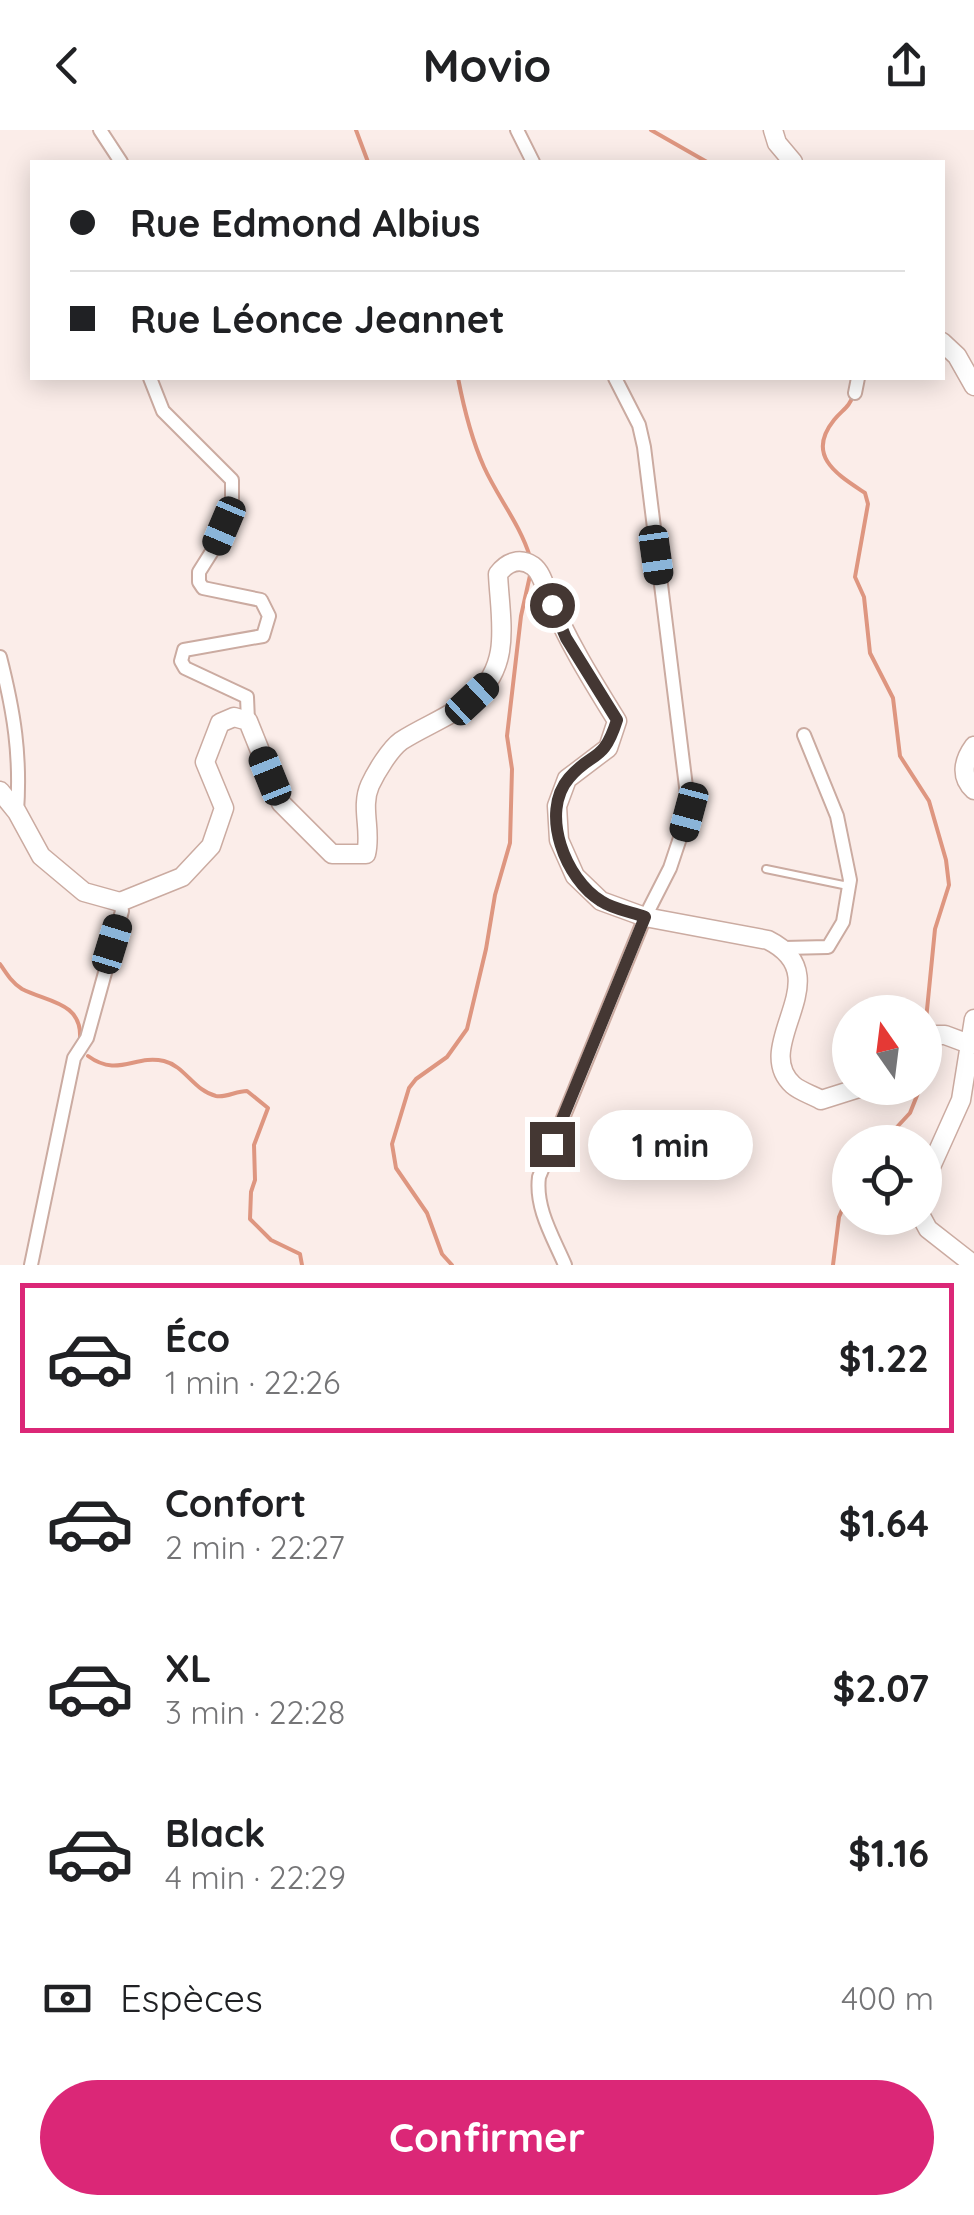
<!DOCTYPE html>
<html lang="fr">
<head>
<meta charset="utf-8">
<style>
  :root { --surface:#fff; --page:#f6f6f6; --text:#202124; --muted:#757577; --line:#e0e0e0; --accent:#db2777 }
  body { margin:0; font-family:Quicksand,sans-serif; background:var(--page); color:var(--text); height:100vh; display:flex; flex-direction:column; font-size:38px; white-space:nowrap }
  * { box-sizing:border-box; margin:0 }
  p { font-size:32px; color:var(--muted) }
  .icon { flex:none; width:55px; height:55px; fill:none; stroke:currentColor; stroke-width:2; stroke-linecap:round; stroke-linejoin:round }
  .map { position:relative; height:1135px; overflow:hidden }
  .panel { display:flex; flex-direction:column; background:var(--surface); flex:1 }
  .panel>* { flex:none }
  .banner { position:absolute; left:30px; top:30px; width:915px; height:220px; border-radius:0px; box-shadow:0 5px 25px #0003; display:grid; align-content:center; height:220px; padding:0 40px; background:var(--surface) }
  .needle { width:65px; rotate:346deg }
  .buttons { position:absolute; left:832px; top:865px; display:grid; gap:20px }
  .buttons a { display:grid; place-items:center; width:110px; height:110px; border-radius:50%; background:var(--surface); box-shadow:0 5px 25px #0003; font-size:50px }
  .end { position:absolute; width:45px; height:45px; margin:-22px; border:12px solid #443733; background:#fff; box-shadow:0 0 0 5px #fff }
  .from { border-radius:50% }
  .bubble { position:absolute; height:70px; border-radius:35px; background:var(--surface); box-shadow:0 5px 25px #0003; font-size:32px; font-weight:700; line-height:70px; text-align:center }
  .car { position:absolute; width:30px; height:60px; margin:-30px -15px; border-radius:12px; box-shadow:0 0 8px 2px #0007; background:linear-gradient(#222 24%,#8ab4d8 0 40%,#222 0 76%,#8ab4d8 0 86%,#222 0) }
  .banner b { display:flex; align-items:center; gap:35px; height:95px; font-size:38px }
  .banner b+b { border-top:2px solid var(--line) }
  .banner i { width:25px; height:25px; background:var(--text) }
  ul { padding:18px 0 0; list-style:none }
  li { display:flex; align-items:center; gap:30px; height:150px; margin:0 20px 15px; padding:0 20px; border:5px solid transparent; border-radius:0px }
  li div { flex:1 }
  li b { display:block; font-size:38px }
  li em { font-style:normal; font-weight:700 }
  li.current { border-color:var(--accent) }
  li>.icon { width:90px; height:90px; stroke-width:1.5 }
  .pay { display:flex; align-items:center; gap:25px; height:110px; padding:0 40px; font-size:38px }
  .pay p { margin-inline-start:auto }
  .button { display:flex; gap:20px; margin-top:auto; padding:20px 40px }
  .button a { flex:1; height:115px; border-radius:60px; background:var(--accent); color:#fff; font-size:40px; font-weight:700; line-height:115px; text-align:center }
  header { display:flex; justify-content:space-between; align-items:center; height:130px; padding:0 40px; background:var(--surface); font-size:45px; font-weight:700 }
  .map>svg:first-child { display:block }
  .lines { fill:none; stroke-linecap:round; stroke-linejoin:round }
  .stream { stroke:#de9680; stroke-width:4 }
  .service-casing { stroke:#cbaba1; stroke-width:10 }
  .minor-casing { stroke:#cbaba1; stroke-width:16 }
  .secondary-casing { stroke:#cbaba1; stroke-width:21 }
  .service { stroke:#fff; stroke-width:6 }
  .minor { stroke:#fff; stroke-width:12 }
  .secondary { stroke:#fff; stroke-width:18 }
  .route { stroke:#443733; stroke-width:12 }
</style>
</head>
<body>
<header><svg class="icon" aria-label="back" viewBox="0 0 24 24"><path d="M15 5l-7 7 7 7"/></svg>Movio<svg class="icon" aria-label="share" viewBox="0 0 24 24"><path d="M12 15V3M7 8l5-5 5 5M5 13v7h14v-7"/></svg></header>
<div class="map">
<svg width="974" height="1135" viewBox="0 0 974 1135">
  <rect width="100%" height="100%" fill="#fbede9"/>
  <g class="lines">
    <!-- stream -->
    <path class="stream" d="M356,0L368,32
      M651,0L707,32
      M458,248C464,279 471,308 484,337C498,368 520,394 530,427
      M853,265C850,277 842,280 834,290C805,326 838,345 865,363L868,374L855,447L864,467L870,523L893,568L900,626L929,671L946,730L949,755L935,799L925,900
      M0,834C6,843 12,853 22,859C47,872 82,872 80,908
      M88,926C118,948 135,924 164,931C185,936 194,961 216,966C226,968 236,961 247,961L268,978L254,1015L255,1050L251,1062L250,1089L271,1110L300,1124L302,1135
      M883,1012L910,983L920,958
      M452,1135L442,1124L427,1083L396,1038L392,1014L409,958L416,949L447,927L467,899L486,819L495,765L510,713L512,639L507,606L521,486L531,441
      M833,1135L839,1087L850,1061"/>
    <!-- service casing -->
    <g class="service-casing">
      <path id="service" d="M766,739L848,756"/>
    </g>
    <!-- minor casing -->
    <g class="minor-casing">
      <path id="minor" d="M100,0L121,32
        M517,0L533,32
        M150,248L163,281L232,350V376L216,415L199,442V452L203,458L261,470L269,486L263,506L184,520L181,531L185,538L247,567L248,591
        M855,263L858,248
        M0,527C14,582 21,625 17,682
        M784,818L828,817L843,792L850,750L837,686L804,605
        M31,1135L74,928L87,908L122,781L120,772
        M565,1135C553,1107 535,1078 539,1047L645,787L670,738L689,681L644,317L639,295L615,248"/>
    </g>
    <!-- secondary casing -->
    <g class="secondary-casing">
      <path id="secondary" d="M773,0L777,13L793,32
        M942,212L957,226L974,256
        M974,616C963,631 960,647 974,660
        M0,661L17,682L41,726L84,762L120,772L182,747L211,716L224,678L205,632L220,593L234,587L248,591L281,673L332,724H366C372,701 360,677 370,655C376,642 390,619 401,611C440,586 491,575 500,521C504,497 499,468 498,444C507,432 520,427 533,436C541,442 544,454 548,464C566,509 591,549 617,591L608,618L567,649L557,676L559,710L575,746L601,771L645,787L768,810C842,847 749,915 793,955C801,962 813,965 821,970L859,958
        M925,905H945L972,915
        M925,1050L961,970L974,889
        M922,1088L928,1099L974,1135"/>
    </g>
    <!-- service -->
    <use href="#service" class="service"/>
    <!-- minor -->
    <use href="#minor" class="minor"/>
    <!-- secondary -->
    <use href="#secondary" class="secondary"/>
  </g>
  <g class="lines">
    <!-- route -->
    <path class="route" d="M552,475L566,508L617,590C603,634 593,620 569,648C539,683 566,750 601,771C613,779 631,782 645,787L552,1014"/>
  </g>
</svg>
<div class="buttons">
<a><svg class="needle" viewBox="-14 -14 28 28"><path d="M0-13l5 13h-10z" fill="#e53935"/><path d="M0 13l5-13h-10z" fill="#757577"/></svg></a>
<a><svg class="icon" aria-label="locate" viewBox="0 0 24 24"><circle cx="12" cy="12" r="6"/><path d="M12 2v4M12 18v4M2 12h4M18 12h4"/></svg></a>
</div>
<i class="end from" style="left:552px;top:475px"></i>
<i class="end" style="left:552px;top:1014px"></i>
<div class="bubble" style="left:588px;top:980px;width:165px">1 min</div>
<i class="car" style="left:224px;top:396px;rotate:203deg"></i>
<i class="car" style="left:656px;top:425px;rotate:172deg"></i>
<i class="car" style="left:472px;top:569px;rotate:47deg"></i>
<i class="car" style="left:270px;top:646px;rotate:338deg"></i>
<i class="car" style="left:689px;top:682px;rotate:195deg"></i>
<i class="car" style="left:112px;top:814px;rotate:17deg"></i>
<div class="banner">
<b><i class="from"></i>Rue Edmond Albius</b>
<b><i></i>Rue Léonce Jeannet</b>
</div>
</div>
<section class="panel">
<ul>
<li class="current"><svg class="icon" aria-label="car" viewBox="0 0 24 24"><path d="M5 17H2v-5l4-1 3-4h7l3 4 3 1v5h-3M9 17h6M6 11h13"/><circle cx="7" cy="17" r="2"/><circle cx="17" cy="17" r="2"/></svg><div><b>Éco</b><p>1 min · 22:26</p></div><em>$1.22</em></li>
<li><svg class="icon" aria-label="car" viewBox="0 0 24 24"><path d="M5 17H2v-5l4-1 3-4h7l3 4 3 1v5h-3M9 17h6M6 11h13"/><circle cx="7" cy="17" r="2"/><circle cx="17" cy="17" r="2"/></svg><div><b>Confort</b><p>2 min · 22:27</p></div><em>$1.64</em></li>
<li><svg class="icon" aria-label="car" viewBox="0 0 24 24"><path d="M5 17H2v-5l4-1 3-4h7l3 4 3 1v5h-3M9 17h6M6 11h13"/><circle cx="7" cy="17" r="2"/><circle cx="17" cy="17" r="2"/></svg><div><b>XL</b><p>3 min · 22:28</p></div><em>$2.07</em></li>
<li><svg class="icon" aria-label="car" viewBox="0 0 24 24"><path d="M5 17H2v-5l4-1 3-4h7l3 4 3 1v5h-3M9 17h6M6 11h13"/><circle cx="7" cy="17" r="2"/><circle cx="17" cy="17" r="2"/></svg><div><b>Black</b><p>4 min · 22:29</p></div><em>$1.16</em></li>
</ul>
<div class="pay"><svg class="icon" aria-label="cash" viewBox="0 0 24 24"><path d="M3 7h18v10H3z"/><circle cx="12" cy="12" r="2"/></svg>Espèces<p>400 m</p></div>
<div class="button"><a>Confirmer</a></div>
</section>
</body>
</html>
